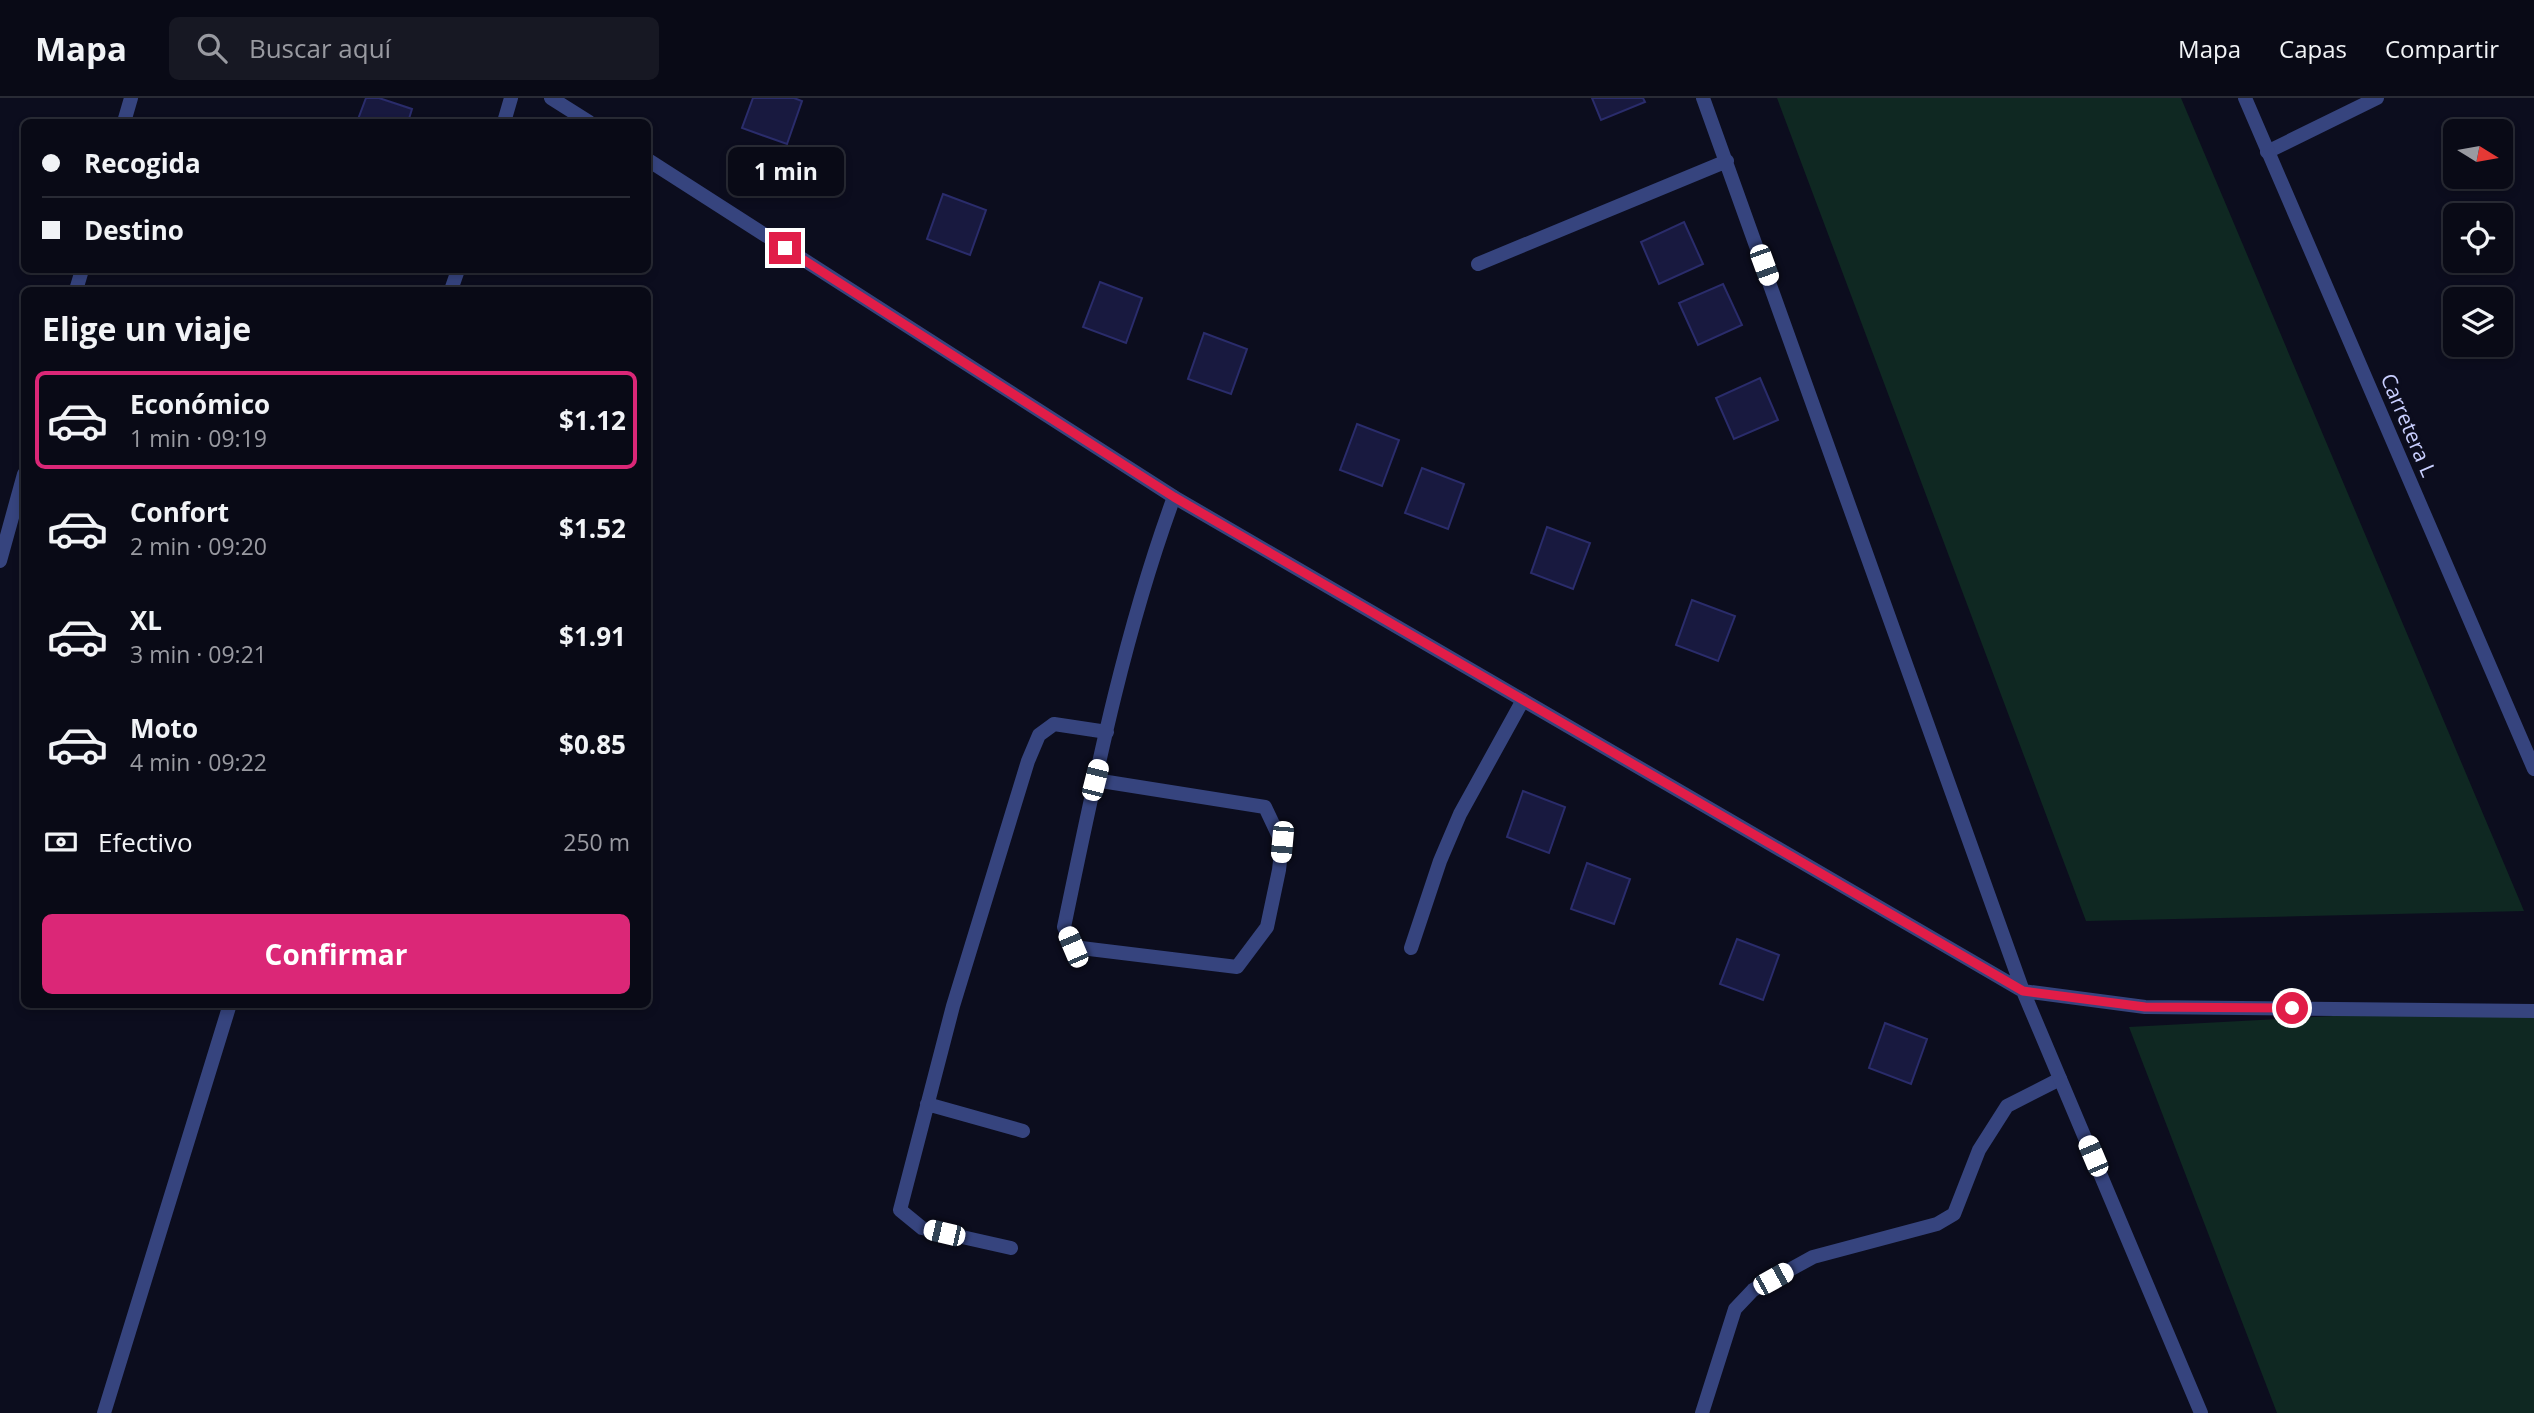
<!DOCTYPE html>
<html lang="es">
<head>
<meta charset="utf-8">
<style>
  :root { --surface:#090a16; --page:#171823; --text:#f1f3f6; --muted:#999aa1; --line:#292b35; --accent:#db2777 }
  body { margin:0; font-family:"Open Sans",sans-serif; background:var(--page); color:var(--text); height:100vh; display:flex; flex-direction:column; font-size:26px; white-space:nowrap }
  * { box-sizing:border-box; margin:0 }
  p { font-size:23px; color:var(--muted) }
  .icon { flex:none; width:38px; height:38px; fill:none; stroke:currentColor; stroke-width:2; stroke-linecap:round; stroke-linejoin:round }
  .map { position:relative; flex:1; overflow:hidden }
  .sheet { position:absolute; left:21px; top:189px; width:630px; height:721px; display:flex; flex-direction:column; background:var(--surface); border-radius:10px; box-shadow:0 4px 10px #0003,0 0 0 2px var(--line) }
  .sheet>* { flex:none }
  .top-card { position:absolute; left:21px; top:21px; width:630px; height:154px; border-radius:10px; box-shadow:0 4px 10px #0003,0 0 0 2px var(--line); display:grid; align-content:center; height:154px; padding:0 21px; background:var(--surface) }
  .needle { width:46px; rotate:101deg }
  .controls { position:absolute; left:2443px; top:21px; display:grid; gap:14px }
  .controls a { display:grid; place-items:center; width:70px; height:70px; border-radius:10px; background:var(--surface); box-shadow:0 4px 10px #0003,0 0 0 2px var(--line); font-size:35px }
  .end { position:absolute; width:32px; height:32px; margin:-16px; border:9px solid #e11d48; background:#fff; box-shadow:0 0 0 4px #fff }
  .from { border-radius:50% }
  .bubble { position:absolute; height:49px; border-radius:10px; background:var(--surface); box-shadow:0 4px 10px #0003,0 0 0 2px var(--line); font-size:23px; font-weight:700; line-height:49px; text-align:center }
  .car { position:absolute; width:21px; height:42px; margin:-21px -10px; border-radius:9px; box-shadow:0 0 5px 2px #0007; background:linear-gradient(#fff 24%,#345 0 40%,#fff 0 76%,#345 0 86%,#fff 0) }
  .top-card b { display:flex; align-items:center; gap:24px; height:66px; font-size:26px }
  .top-card b+b { border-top:2px solid var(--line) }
  .top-card i { width:18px; height:18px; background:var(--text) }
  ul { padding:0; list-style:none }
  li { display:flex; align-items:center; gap:21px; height:98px; margin:0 14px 10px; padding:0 7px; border:4px solid transparent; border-radius:10px }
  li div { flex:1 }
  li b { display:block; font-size:26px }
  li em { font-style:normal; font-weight:700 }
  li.selected { border-color:var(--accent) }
  li>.icon { width:63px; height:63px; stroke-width:1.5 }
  h2 { padding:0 21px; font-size:32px; line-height:84px }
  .pay { display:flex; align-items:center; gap:18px; height:77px; padding:0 21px; font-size:26px }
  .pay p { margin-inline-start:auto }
  .cta { display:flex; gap:14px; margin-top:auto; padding:14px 21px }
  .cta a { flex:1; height:80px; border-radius:10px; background:var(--accent); color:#fff; font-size:28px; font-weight:700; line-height:80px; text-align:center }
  header { display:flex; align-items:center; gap:42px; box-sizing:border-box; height:98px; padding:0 35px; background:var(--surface); border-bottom:2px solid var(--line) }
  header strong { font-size:33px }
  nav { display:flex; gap:38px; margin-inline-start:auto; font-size:24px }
  .search { width:490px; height:63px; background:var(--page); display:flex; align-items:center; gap:18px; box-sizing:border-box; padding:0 24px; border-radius:10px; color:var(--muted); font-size:26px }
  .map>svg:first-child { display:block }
  .green { fill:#0f2822 }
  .building { fill:#18193f; stroke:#2a2c6b; stroke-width:2 }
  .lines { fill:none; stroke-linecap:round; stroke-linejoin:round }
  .service { stroke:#36447e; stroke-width:14 }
  .minor { stroke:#36447e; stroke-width:14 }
  .tertiary { stroke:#36447e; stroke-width:14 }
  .route { stroke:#e11d48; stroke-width:9 }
  .labels { text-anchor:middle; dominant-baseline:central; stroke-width:7; stroke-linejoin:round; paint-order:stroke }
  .street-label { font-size:21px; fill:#c9cfff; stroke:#0c0d1e }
</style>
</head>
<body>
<header>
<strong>Mapa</strong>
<div class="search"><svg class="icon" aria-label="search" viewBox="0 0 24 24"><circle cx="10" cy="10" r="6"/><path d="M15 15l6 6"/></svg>Buscar aquí</div>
<nav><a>Mapa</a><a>Capas</a><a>Compartir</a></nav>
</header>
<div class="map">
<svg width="2534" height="1315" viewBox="0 0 2534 1315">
  <rect width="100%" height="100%" fill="#0c0d1e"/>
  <!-- green -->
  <path class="green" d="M1777,0H2181L2524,813L2086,823Z
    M2389,915L2534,918V1315H2277L2129,929Z"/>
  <!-- building -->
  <path class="building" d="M366,0H379L412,11L408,24H357Z
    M753,0H794L802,3L787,46L742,30Z
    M1592,0H1643L1645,4L1601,22Z
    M943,96L986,112L970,157L927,141Z
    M1684,124L1703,166L1659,186L1641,144Z
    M1100,184L1142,200L1126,245L1083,229Z
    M1723,186L1742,227L1698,247L1679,205Z
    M1204,235L1247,251L1231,296L1188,281Z
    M1760,280L1778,322L1734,341L1716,300Z
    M1357,326L1399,342L1382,388L1340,372Z
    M1422,370L1464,386L1448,431L1405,415Z
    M1547,429L1590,445L1573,491L1531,475Z
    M1692,502L1735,518L1718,563L1676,547Z
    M1523,693L1565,709L1549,755L1507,739Z
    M1587,765L1630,781L1614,826L1571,811Z
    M1737,841L1779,857L1763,902L1720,886Z
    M1885,925L1927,941L1911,986L1869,970Z"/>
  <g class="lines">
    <!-- service -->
    <path class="service" d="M1095,682L1265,709L1282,745L1279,772L1267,829L1237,869L1073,849L1064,829C1094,685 1123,538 1174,399
      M1411,850L1440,763L1460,716L1523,602
      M927,1006L1023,1033
      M1011,1150L922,1130L900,1112L953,908L1028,663L1039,637L1054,626L1107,634
      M1702,1315L1735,1211L1753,1192L1813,1159L1937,1126L1954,1116L1979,1052L2007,1008L2060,981"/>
    <!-- minor -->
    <path class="minor" d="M551,0L589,24
      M1703,0L2023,893L2201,1315
      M124,24L131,0
      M504,24L511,0
      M2267,54L2377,0
      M648,62L1174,399L2023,893L2145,909L2534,913
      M1478,166L1727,63
      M76,192L82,172
      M451,192L458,172
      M0,463L24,376
      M104,1315L230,906"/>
    <!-- tertiary -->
    <path class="tertiary" d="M2245,0L2534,671"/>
  </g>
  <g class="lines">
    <!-- route -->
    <path class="route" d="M785,150L1174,399L2023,893L2145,909L2292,910"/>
  </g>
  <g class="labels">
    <!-- street labels -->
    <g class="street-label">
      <text transform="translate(2409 327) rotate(67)">Carretera L</text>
    </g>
  </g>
</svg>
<div class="controls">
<a><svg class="needle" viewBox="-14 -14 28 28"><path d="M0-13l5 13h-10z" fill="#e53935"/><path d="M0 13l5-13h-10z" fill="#999aa1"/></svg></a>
<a><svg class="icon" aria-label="locate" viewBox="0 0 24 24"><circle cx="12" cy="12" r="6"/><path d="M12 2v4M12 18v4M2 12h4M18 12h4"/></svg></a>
<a><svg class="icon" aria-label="layers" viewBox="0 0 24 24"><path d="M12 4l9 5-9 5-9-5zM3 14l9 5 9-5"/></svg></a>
</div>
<i class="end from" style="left:2292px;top:910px"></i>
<i class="end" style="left:785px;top:150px"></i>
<div class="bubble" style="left:728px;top:49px;width:116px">1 min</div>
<i class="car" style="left:1764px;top:167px;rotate:160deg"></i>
<i class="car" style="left:1095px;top:682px;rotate:14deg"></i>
<i class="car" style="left:1282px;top:744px;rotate:185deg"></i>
<i class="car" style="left:1073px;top:849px;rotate:337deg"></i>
<i class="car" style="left:2093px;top:1058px;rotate:337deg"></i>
<i class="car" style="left:944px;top:1135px;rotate:283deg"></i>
<i class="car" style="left:1773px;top:1181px;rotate:61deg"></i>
<div class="top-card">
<b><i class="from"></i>Recogida</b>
<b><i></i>Destino</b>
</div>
<section class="sheet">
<h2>Elige un viaje</h2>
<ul>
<li class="selected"><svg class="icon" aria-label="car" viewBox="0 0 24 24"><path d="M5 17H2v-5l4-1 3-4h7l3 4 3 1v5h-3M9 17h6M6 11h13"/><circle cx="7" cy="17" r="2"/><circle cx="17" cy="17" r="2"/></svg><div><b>Económico</b><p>1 min · 09:19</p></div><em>$1.12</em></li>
<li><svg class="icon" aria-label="car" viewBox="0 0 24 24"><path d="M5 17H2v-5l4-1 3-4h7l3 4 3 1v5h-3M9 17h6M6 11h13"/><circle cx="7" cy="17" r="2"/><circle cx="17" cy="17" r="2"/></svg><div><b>Confort</b><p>2 min · 09:20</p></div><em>$1.52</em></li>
<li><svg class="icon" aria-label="car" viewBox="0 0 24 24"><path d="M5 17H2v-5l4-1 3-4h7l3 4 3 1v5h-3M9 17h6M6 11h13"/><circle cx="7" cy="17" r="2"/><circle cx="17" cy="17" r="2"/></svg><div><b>XL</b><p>3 min · 09:21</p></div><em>$1.91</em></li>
<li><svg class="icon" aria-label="car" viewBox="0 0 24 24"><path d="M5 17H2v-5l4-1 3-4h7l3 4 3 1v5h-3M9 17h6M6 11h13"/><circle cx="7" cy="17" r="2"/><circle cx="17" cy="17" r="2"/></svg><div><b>Moto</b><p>4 min · 09:22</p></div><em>$0.85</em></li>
</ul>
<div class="pay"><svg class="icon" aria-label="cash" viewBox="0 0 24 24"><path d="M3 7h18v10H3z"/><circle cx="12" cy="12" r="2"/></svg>Efectivo<p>250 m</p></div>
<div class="cta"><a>Confirmar</a></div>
</section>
</div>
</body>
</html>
